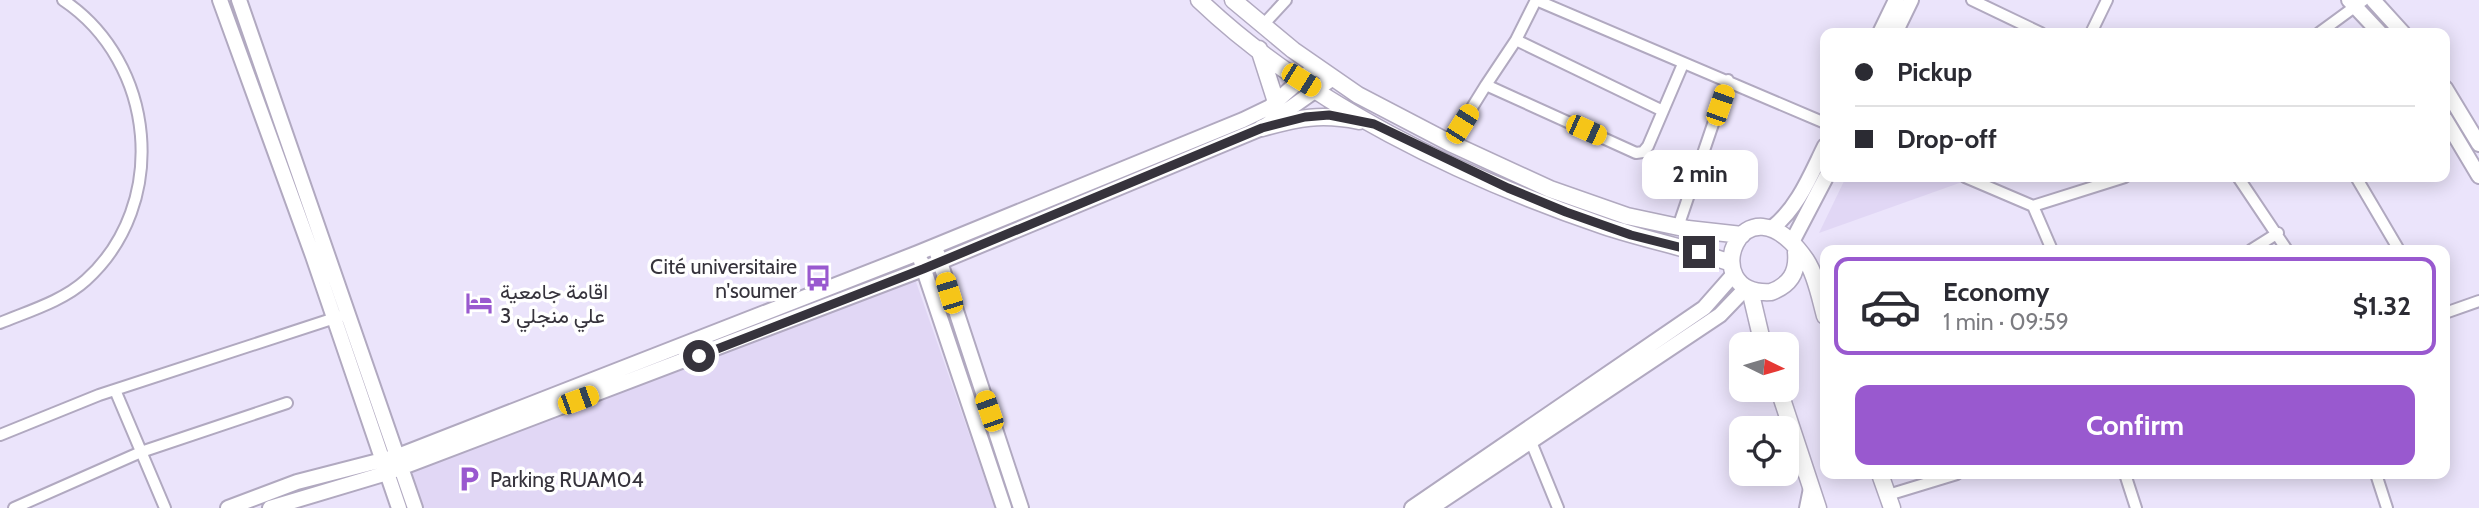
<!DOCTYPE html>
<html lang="en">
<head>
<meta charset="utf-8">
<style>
  :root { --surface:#fff; --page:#f7f7f7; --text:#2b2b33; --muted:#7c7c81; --line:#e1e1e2; --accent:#9959cf }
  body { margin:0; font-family:Cabin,Vazirmatn,sans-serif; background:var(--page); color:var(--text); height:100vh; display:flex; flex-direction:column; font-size:26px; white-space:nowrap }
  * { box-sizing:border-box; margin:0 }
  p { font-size:23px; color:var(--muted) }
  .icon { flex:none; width:38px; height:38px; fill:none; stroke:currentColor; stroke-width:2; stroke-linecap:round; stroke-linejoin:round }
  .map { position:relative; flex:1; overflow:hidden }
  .details { position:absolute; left:1820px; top:245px; width:630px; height:234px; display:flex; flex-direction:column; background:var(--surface); border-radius:14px; box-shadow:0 4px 18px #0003 }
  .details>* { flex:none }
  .guide { position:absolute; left:1820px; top:28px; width:630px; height:154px; border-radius:14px; box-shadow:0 4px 18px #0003; display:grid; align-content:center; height:154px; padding:0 35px; background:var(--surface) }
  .needle { width:46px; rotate:95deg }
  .controls { position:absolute; left:1729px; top:332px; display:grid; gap:14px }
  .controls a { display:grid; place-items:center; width:70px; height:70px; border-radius:14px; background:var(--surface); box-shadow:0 4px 18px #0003; font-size:35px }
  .end { position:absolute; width:32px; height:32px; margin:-16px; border:9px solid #36333c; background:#fff; box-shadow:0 0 0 4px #fff }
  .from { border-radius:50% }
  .bubble { position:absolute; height:49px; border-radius:14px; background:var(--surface); box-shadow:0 4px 18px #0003; font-size:23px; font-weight:800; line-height:49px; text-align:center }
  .car { position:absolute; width:21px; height:42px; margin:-21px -10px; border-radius:9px; box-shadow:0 0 5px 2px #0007; background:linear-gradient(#f5c518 24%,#345 0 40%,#f5c518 0 76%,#345 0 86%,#f5c518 0) }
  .guide b { display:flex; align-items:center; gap:24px; height:66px; font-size:26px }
  .guide b+b { border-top:2px solid var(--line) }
  .guide i { width:18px; height:18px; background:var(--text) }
  ul { padding:12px 0 0; list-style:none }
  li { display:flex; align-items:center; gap:21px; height:98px; margin:0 14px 10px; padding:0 21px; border:4px solid transparent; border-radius:14px }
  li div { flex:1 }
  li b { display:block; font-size:26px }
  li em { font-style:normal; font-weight:800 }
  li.selected { border-color:var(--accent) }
  li>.icon { width:63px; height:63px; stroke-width:1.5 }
  .action { display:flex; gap:14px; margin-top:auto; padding:14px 35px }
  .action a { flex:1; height:80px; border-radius:14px; background:var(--accent); color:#fff; font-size:28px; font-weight:800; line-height:80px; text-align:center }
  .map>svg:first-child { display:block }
  .built { fill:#e1d7f5 }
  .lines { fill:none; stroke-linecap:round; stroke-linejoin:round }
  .street-casing { stroke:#b1a9c0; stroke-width:14 }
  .secondary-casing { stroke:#b1a9c0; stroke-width:18 }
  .primary-casing { stroke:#b1a9c0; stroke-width:19 }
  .street { stroke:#fff; stroke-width:10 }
  .secondary { stroke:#fff; stroke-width:14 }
  .primary { stroke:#fff; stroke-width:16 }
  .route { stroke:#36333c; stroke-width:9 }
  .labels { text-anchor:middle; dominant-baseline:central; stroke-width:7; stroke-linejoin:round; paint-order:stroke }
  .poi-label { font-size:21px; fill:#36333c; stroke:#fff; text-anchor:start }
</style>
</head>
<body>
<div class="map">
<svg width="2479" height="508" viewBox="0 0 2479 508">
  <rect width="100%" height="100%" fill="#ebe4fb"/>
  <!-- built -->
  <path class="built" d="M1846,177H1956L1965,181L1819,233Z
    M915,279L995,508H421L409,473L680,357Z"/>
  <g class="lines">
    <!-- street casing -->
    <g class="street-casing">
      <path id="street" d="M1536,0L1516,40L1486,85L1636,153L1643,152L1648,146L1683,64
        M1536,0L1825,123
        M1972,0L2041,33
        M1263,25L1286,0
        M2091,33L2107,0
        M2319,33L2364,0
        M1516,40L1663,111
        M1450,143L1486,85
        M1965,177L2033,206L2052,250
        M2238,177L2287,250
        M2356,177L2399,250
        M2033,206L2125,177
        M1678,227L1728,80
        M2251,250L2278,233
        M2445,313L2479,301
        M0,323C29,311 63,301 86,280C170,204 156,62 63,0
        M115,390L165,508
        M0,435L99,395L341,316
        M1529,437L1558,508
        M2125,474L2136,508
        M2376,474L2387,508
        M1888,495L1957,474
        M14,508L141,452L287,403
        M1805,508L1809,488"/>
    </g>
    <!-- secondary casing -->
    <g class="secondary-casing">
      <path id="secondary" d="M220,0L313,256L399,508
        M239,0L415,508
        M2349,0L2380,33
        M2373,0L2403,33
        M1880,33L1896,0
        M1895,33L1911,0
        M2445,88L2479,144
        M2445,119L2479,176
        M1772,228C1798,208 1811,174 1825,146
        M1792,242L1826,177
        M937,253L1021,508
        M921,261L1004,508
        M228,508L297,482L398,456L918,253L1243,120L1270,107L1316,66
        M270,508L387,473L923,269L1262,128L1333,78
        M1412,508L1704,308L1734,274
        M1431,508L1720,315L1746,288"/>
    </g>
    <!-- primary casing -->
    <g class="primary-casing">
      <path id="primary" d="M1199,0C1308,104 1463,178 1604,226C1646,240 1689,248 1731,263
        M1233,0L1293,50L1358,95L1450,143L1550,189L1627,216L1688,229L1742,235
        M1259,49L1276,102
        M1262,128C1298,118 1321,113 1359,121
        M1796,252C1798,272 1790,285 1771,292C1694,297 1742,168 1806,260C1816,275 1820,298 1825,316
        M1750,290L1763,345
        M1779,390L1818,508
        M1880,474L1892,508"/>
    </g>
    <!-- street -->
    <use href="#street" class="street"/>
    <!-- secondary -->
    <use href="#secondary" class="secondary"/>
    <!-- primary -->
    <use href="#primary" class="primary"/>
  </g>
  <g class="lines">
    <!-- route -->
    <path class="route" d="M699,356L923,269L1262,128L1305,117L1329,115L1374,124L1508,188L1566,212L1631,235L1699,252"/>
  </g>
  <!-- icons -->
  <defs>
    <g id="bus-bare" transform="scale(2.1)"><path d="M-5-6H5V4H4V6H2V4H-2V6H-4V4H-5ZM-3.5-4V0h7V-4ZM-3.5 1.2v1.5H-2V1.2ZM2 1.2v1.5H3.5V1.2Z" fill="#9959cf" stroke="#fff" stroke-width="2.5" paint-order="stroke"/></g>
    <g id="hotel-bare" transform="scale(2.1)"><path d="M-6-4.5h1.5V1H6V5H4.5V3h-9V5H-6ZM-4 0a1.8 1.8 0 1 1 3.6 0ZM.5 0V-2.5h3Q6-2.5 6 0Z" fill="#9959cf" stroke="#fff" stroke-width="2.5" paint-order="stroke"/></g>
    <g id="parking-bare" transform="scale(2.1)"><path d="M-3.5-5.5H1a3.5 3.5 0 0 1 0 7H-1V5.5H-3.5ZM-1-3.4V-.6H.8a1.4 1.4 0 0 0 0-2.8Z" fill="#9959cf" stroke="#fff" stroke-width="2.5" paint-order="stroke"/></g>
  </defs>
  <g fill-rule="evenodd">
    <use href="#bus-bare" x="818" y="278"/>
    <use href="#hotel-bare" x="479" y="303"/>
    <use href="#parking-bare" x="469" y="479"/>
  </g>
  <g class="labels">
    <!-- poi labels -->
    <g class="poi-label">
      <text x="797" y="266" text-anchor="end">Cité universitaire<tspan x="797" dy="24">n'soumer</tspan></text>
      <text x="500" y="291">اقامة جامعية<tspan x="500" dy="24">علي منجلي 3</tspan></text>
      <text x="490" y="479">Parking RUAM04</text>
    </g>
  </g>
</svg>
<div class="controls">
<a><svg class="needle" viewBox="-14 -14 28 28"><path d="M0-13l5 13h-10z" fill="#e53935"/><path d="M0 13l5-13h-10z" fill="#7c7c81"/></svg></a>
<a><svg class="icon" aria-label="locate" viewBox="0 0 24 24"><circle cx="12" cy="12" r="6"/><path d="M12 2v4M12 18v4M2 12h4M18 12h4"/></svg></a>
</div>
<i class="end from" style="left:699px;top:356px"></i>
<i class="end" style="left:1699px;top:252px"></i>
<div class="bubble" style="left:1642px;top:150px;width:116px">2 min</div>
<i class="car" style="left:1301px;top:80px;rotate:122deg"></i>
<i class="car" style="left:1720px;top:105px;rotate:19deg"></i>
<i class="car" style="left:1462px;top:124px;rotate:32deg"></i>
<i class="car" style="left:1586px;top:130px;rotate:114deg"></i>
<i class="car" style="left:949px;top:293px;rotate:343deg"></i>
<i class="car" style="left:578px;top:400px;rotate:70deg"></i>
<i class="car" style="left:989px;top:411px;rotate:341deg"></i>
<div class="guide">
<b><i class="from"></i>Pickup</b>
<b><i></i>Drop-off</b>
</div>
<section class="details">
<ul>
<li class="selected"><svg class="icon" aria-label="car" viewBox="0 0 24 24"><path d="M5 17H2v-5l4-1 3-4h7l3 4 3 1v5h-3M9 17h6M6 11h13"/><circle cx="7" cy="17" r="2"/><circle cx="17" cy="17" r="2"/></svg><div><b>Economy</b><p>1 min · 09:59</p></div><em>$1.32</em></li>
</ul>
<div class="action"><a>Confirm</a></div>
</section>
</div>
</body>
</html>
